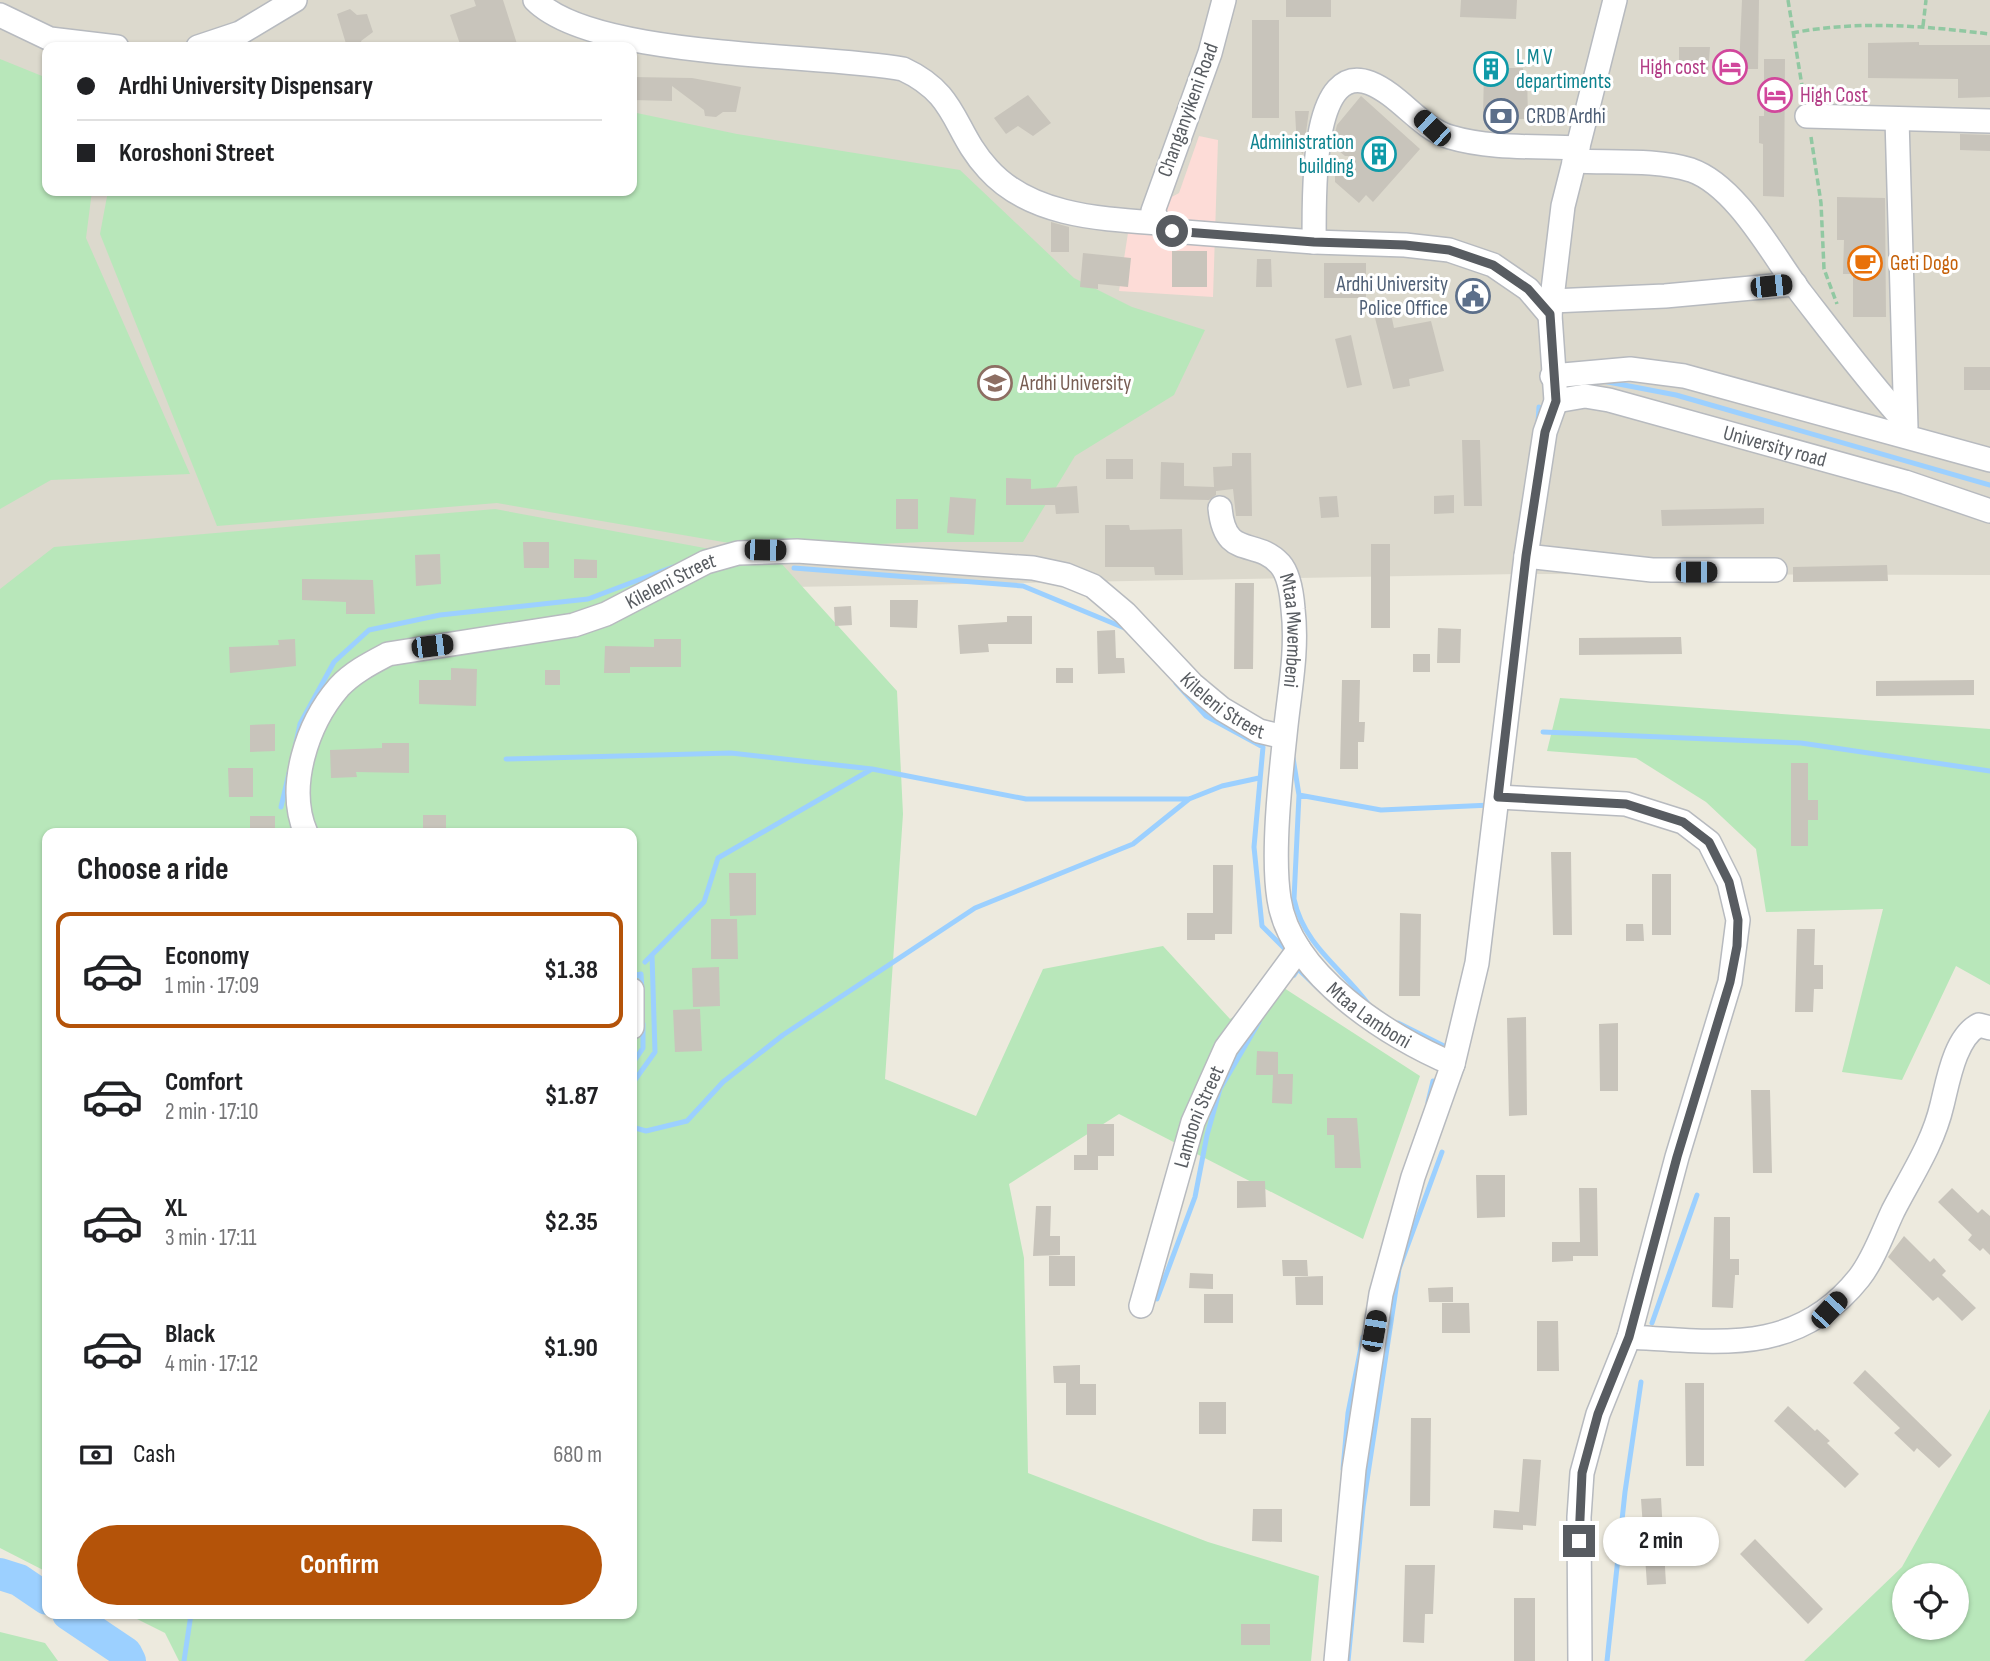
<!DOCTYPE html>
<html lang="en">
<head>
<meta charset="utf-8">
<style>
  :root { --surface:#fff; --page:#f6f6f6; --text:#202124; --muted:#757577; --line:#e0e0e0; --accent:#b45309 }
  body { margin:0; font-family:"Sofia Sans Condensed",sans-serif; background:var(--page); color:var(--text); height:100vh; display:flex; flex-direction:column; font-size:26px; white-space:nowrap }
  * { box-sizing:border-box; margin:0 }
  p { font-size:23px; color:var(--muted) }
  .icon { flex:none; width:38px; height:38px; fill:none; stroke:currentColor; stroke-width:2; stroke-linecap:round; stroke-linejoin:round }
  .map { position:relative; flex:1; overflow:hidden }
  .sheet { position:absolute; left:42px; top:828px; width:595px; height:791px; display:flex; flex-direction:column; background:var(--surface); border-radius:14px; box-shadow:0 2px 5px #0004 }
  .sheet>* { flex:none }
  .top-card { position:absolute; left:42px; top:42px; width:595px; height:154px; border-radius:14px; box-shadow:0 2px 5px #0004; display:grid; align-content:center; height:154px; padding:0 35px; background:var(--surface) }
  .fabs { position:absolute; left:1892px; top:1563px; display:grid; gap:14px }
  .fabs a { display:grid; place-items:center; width:77px; height:77px; border-radius:50%; background:var(--surface); box-shadow:0 2px 5px #0004; font-size:35px }
  .end { position:absolute; width:32px; height:32px; margin:-16px; border:9px solid #585c61; background:#fff; box-shadow:0 0 0 4px #fff }
  .from { border-radius:50% }
  .bubble { position:absolute; height:49px; border-radius:24px; background:var(--surface); box-shadow:0 2px 5px #0004; font-size:23px; font-weight:700; line-height:49px; text-align:center }
  .car { position:absolute; width:21px; height:42px; margin:-21px -10px; border-radius:9px; box-shadow:0 0 5px 2px #0007; background:linear-gradient(#222 24%,#8ab4d8 0 40%,#222 0 76%,#8ab4d8 0 86%,#222 0) }
  .top-card b { display:flex; align-items:center; gap:24px; height:66px; font-size:26px }
  .top-card b+b { border-top:2px solid var(--line) }
  .top-card i { width:18px; height:18px; background:var(--text) }
  ul { padding:0; list-style:none }
  li { display:flex; align-items:center; gap:21px; height:116px; margin:0 14px 10px; padding:0 21px; border:4px solid transparent; border-radius:14px }
  li div { flex:1 }
  li b { display:block; font-size:26px }
  li em { font-style:normal; font-weight:700 }
  li.current { border-color:var(--accent) }
  li>.icon { width:63px; height:63px; stroke-width:1.5 }
  h2 { padding:0 35px; font-size:32px; line-height:84px }
  .pay { display:flex; align-items:center; gap:18px; height:77px; padding:0 35px; font-size:26px }
  .pay p { margin-inline-start:auto }
  .primary-button { display:flex; gap:14px; margin-top:auto; padding:14px 35px }
  .primary-button a { flex:1; height:80px; border-radius:42px; background:var(--accent); color:#fff; font-size:28px; font-weight:700; line-height:80px; text-align:center }
  .map>svg:first-child { display:block }
  .education { fill:#dcd9cd; fill-rule:evenodd }
  .medical { fill:#fddcd7 }
  .green { fill:#b8e7ba; fill-rule:evenodd }
  .lines { fill:none; stroke-linecap:round; stroke-linejoin:round }
  .stream { stroke:#9cd0ff; stroke-width:5 }
  .river { stroke:#9cd0ff; stroke-width:32 }
  .building { fill:#c8c4bb }
  .minor-casing { stroke:#b7babf; stroke-width:26 }
  .path { stroke:#91c8a2; stroke-width:3.5; stroke-dasharray:7 3.5; stroke-linecap:butt }
  .minor { stroke:#fff; stroke-width:23 }
  .route { stroke:#585c61; stroke-width:9 }
  .labels { text-anchor:middle; dominant-baseline:central; stroke-width:6; stroke-linejoin:round; paint-order:stroke }
  .culture-label { font-size:21px; fill:#0d838f; stroke:#fff; text-anchor:start }
  .hotel-label { font-size:21px; fill:#b23c85; stroke:#fff; text-anchor:end }
  .street-label { font-size:21px; fill:#585c61; stroke:#fff }
  .service-label { font-size:21px; fill:#4e5e75; stroke:#fff; text-anchor:start }
  .food-label { font-size:21px; fill:#c56008; stroke:#fff; text-anchor:start }
  .education-label { font-size:21px; fill:#785e54; stroke:#fff; text-anchor:start }
</style>
</head>
<body>
<div class="map">
<svg width="1990" height="1661" viewBox="0 0 1990 1661">
  <rect width="100%" height="100%" fill="#edeade"/>
  <!-- education -->
  <path class="education" d="M0,0H1990V575L1519,574L0,601ZM47,47H632V191H47Z"/>
  <!-- medical -->
  <path class="medical" d="M1199,136L1218,140L1213,297L1119,291L1130,220L1179,193Z"/>
  <!-- green -->
  <path class="green" d="M0,59L47,78V191H92L86,238L190,474L51,480L0,509Z
    M632,112L737,134L960,170L1074,278L1132,307L1205,330L1174,395L1075,456L1023,542H924L764,549L497,503L217,526L100,234L108,191H632Z
    M495,509L780,562L897,691L903,814L885,1079L976,1116L1043,969L1163,946L1230,1019L1284,988L1420,1076L1363,1239L1119,1114L1009,1184L1024,1258L1028,1473L1208,1542L1319,1576L1311,1661H179L165,1633L127,1614H632V833H47V1572L0,1548V589L54,547Z
    M1560,698L1990,729V985L1956,966L1902,1080L1842,1072L1883,909L1766,912L1756,849L1706,802L1636,758L1547,751Z
    M1990,1409V1661H1804L1902,1567ZM1904,1575H1956V1628H1904Z
    M0,1632L45,1643L58,1661H0Z"/>
  <g class="lines">
    <!-- stream -->
    <path class="stream" d="M1603,381L1676,395L1990,485
      M1538,422L1539,407
      M794,568L1023,586L1127,629
      M1176,683L1206,716L1263,747L1254,847L1262,926L1285,949
      M1543,732L1801,743L1990,771
      M296,743L300,724L334,662L369,630L440,615L588,599L673,567
      M1293,758L1299,795L1294,899C1304,946 1343,969 1369,1005
      M506,759L731,753L872,769L1026,799H1189L1222,786L1259,778
      M1299,795L1381,810L1491,805
      M281,807L289,773
      M645,962L704,902L718,858L872,769
      M1294,975L1298,969L1321,991
      M632,976L641,974L642,990
      M1398,1023L1448,1048L1449,1044
      M632,1064L643,1048V1024
      M632,1084L655,1052L652,955
      M1428,1102L1433,1081
      M632,1127L646,1131L687,1121L723,1082L783,1035L975,908L1133,844L1189,799
      M1157,1299L1195,1197L1207,1135L1220,1089L1259,1022
      M1652,1323L1697,1195
      M1343,1469L1348,1413L1363,1337
      M184,1661L191,1614
      M1348,1661L1363,1507L1399,1269L1442,1152
      M1607,1661L1625,1492L1641,1382"/>
    <!-- river -->
    <path class="river" d="M0,1574L19,1580L47,1599
      M68,1614L126,1653L130,1661"/>
  </g>
  <!-- building -->
  <path class="building" d="M474,0H503L518,47H492L490,42L461,47L450,15L476,6Z
    M1286,0H1331V17H1286Z
    M1461,0H1517L1516,19L1460,17Z
    M1742,0H1759L1758,69H1739Z
    M350,9L357,15L367,14L373,32L361,41L363,47H347L337,14Z
    M1252,20H1279V118H1252Z
    M1919,42V45H1990V97L1958,98V79L1868,78V43Z
    M1679,47H1710L1708,74H1679Z
    M1764,59H1785L1784,197L1763,196V144L1759,143V116H1764Z
    M1484,68H1523V74H1527L1528,119H1483Z
    M632,77L692,78L741,87L736,112H723L716,117L705,116L704,110L672,86V101L632,100Z
    M1028,95L1051,123L1033,136L1018,126L1006,134L994,118Z
    M1361,96L1420,149L1373,202L1366,195L1359,203L1335,182V176L1352,156H1345L1332,145L1337,125Z
    M1295,111H1309L1303,154L1297,148Z
    M1960,134L1990,135V151L1960,150Z
    M1837,197L1885,198L1886,317H1853V274H1843L1844,240H1837Z
    M1051,222L1069,227V252H1051Z
    M1172,251H1207V287H1172Z
    M1083,253L1131,258L1128,287L1098,284V289L1080,287Z
    M1257,259H1271L1272,287H1256Z
    M1324,263H1366V298H1324Z
    M1391,314L1394,328L1431,321L1444,371L1409,379L1410,386L1393,389L1375,318Z
    M1351,335L1362,385L1347,388L1335,339Z
    M1964,367H1990V390H1964Z
    M1462,440H1480L1482,506H1464Z
    M1232,453H1251L1252,516H1236L1233,489L1216,491V495L1209,500L1160,499L1161,462L1184,463V486L1214,487L1213,467L1232,466Z
    M1106,459H1133V479H1106Z
    M1006,478L1031,479V489L1077,486L1079,513L1056,514L1055,505H1006Z
    M1454,495V513L1434,514V496Z
    M1337,496L1339,517L1321,518L1319,497Z
    M950,497L976,499L974,535L947,533Z
    M896,499H918V529H896Z
    M1764,508V524L1662,526L1661,510Z
    M1105,525H1129L1130,530L1182,529L1183,575H1155L1154,567H1105Z
    M523,542H549V568H524Z
    M1371,544H1390V628H1371Z
    M440,554L441,584L416,586L415,555Z
    M574,559L597,560V578H574Z
    M1887,565L1888,581L1793,582V567Z
    M302,579L373,580L375,614H346V602L302,600Z
    M1235,583H1254L1253,669H1234Z
    M890,600H918L917,628L890,627Z
    M851,606L852,625L835,626L834,607Z
    M1007,616H1032V644H988L989,652L960,654L958,625L1007,622Z
    M1438,628L1461,629L1460,663H1437Z
    M1115,630L1116,658H1124L1125,673L1098,674L1097,631Z
    M1681,637L1682,654L1579,655V638Z
    M295,639L296,666L230,673L229,647L279,645L278,640Z
    M654,639H681V667H630V673H604L605,646L654,647Z
    M1413,654H1430V672H1413Z
    M451,668L477,669L476,706L419,704V680H451Z
    M1056,668H1073V683H1056Z
    M545,670H560V685H545Z
    M1342,680H1360L1359,722H1365L1364,742H1358V769H1340Z
    M1974,680V695L1876,696V681Z
    M275,724V751L250,752V725Z
    M382,743H409V773L356,772L357,777L331,778L330,750L382,748Z
    M1791,763H1808V800H1818V820H1808V846H1791Z
    M228,768H253V797H229Z
    M423,815H446V833H423Z
    M250,816H275V833H250Z
    M1551,852H1571L1572,935H1553Z
    M1213,865H1233L1232,934H1215V940H1187V913H1213Z
    M729,873H756V915L730,916Z
    M1652,874H1671V935H1652Z
    M1400,913L1421,914L1420,996H1399Z
    M711,919H737L738,959H711Z
    M1626,924H1643L1644,941H1626Z
    M1797,929H1815L1814,965H1823V989H1814L1813,1012H1795Z
    M719,967L720,1006L693,1007L692,968Z
    M700,1009L702,1051L675,1052L673,1010Z
    M1526,1017L1527,1115L1509,1116L1507,1018Z
    M1618,1023V1091H1600L1599,1024Z
    M1257,1051L1278,1052V1074H1293L1292,1104L1272,1103L1273,1075H1256Z
    M1751,1090H1770L1772,1173H1753Z
    M1327,1118H1357L1361,1168H1335L1334,1135H1327Z
    M1087,1124H1114V1156H1098V1170H1074V1155H1087Z
    M1476,1175H1505V1217L1477,1218Z
    M1237,1181H1265L1266,1207L1237,1208Z
    M1579,1188H1597L1598,1256H1573V1261L1552,1262V1242H1580Z
    M1952,1188L1978,1213L1982,1209L1990,1216V1255L1983,1248L1980,1251L1968,1240L1972,1235L1938,1202Z
    M1036,1206H1051L1050,1236H1060V1255L1033,1256Z
    M1714,1217H1730V1259H1739V1275H1735L1733,1308L1712,1307Z
    M1904,1236L1930,1262L1934,1258L1946,1271L1942,1275L1976,1308L1962,1321L1938,1297L1933,1301L1888,1257Z
    M1049,1256H1075V1286H1049Z
    M1282,1260H1307L1308,1276H1283Z
    M1190,1273L1213,1274V1289L1189,1288Z
    M1323,1276V1305H1296L1295,1277Z
    M1453,1287V1302H1429L1428,1288Z
    M1204,1294H1233V1323H1204Z
    M1442,1303H1469L1470,1333H1442Z
    M1537,1321H1558L1559,1371H1537Z
    M1080,1365V1384H1096V1415H1066V1383H1054L1053,1366Z
    M1865,1370L1952,1455L1939,1468L1917,1448L1914,1452L1894,1433L1900,1428L1853,1383Z
    M1685,1383H1704V1466H1686Z
    M1199,1402H1226V1434H1199Z
    M1788,1406L1815,1431L1817,1429L1830,1441L1827,1443L1859,1474L1845,1488L1774,1421Z
    M1411,1418H1431L1430,1506H1410Z
    M1523,1459L1541,1460L1536,1526L1523,1525V1530L1493,1528L1494,1510L1519,1512Z
    M1661,1498L1666,1584L1647,1585L1641,1499Z
    M1253,1509H1282V1542L1252,1541Z
    M1755,1539L1823,1609L1808,1624L1740,1554Z
    M1405,1565H1435L1433,1614H1425L1424,1643L1403,1642Z
    M1514,1598H1535V1661H1514Z
    M1241,1624H1270V1645H1241Z"/>
  <g class="lines">
    <!-- minor casing -->
    <g class="minor-casing">
      <g id="minor">
        <path d="M535,0C593,59 816,53 903,69C959,95 952,130 988,169C1030,216 1101,219 1159,223"/>
        <path d="M1224,0L1210,53L1153,211L1159,223L1172,231L1314,242L1405,245L1449,250L1493,265L1528,289L1550,315"/>
        <path d="M0,15L50,39L117,47"/>
        <path d="M198,47L240,33L295,0"/>
        <path d="M1807,116L1990,121"/>
        <path d="M1897,119L1906,427"/>
        <path d="M1574,161C1611,163 1656,159 1691,170C1737,186 1773,256 1801,293C1835,337 1868,381 1905,422"/>
        <path d="M1314,242C1315,209 1307,59 1370,83C1400,95 1420,128 1450,137C1490,149 1537,146 1578,148"/>
        <path d="M1552,301L1665,296L1795,284"/>
        <path d="M1552,376L1630,369L1684,376L1990,460"/>
        <path id="s1" d="M1556,401L1585,396L1609,400L1905,482L1990,511"/>
        <path id="s2" d="M1220,508C1225,561 1256,537 1280,564C1289,574 1292,596 1293,609C1298,652 1289,693 1285,735C1280,781 1272,855 1279,899C1290,974 1388,1037 1453,1064"/>
        <path d="M1526,556L1652,570H1775"/>
        <path d="M1498,797L1626,804L1683,822L1709,842L1729,882L1738,920L1730,982L1677,1157L1629,1337L1598,1414L1582,1473L1579,1517L1580,1661"/>
        <path id="s3" d="M306,833C286,787 307,724 339,687C353,672 371,663 388,654L574,625L606,614L706,562L738,553L797,551L1033,568L1066,575L1093,586L1125,613L1192,684L1222,709L1259,731L1284,737"/>
        <path d="M632,990V1027"/>
        <path id="s4" d="M1141,1306L1193,1122L1226,1048L1299,949"/>
        <path d="M1629,1337C1719,1342 1797,1356 1859,1278C1874,1259 1883,1232 1893,1211C1911,1176 1933,1144 1942,1105C1948,1081 1955,1037 1979,1025L1990,1028"/>
        <path d="M1336,1661L1354,1469L1381,1294L1413,1177L1453,1064L1477,963L1526,556L1545,432L1556,401L1550,315L1563,206L1615,0"/>
      </g>
    </g>
    <!-- path -->
    <path class="path" d="M1788,0L1804,98
      M1923,26L1926,0
      M1792,33C1859,20 1923,26 1990,34
      M1811,137L1821,203L1824,269L1837,304"/>
    <!-- minor -->
    <use href="#minor" class="minor"/>
  </g>
  <g class="lines">
    <!-- route -->
    <path class="route" d="M1172,231L1314,242L1405,245L1449,250L1493,265L1528,289L1550,314L1556,401L1545,432L1526,556L1498,797L1626,804L1683,822L1709,842L1729,882L1738,920L1737,946L1730,982L1677,1157L1629,1337L1598,1414L1582,1473L1579,1541"/>
  </g>
  <!-- icons -->
  <defs>
    <g id="hotel-ring" transform="scale(1.75)"><circle r="9.5" fill="#fff" stroke="#d1479c" stroke-width="1.5"/><path d="M-6-4.5h1.5V1H6V5H4.5V3h-9V5H-6ZM-4 0a1.8 1.8 0 1 1 3.6 0ZM.5 0V-2.5h3Q6-2.5 6 0Z" fill="#d1479c"/></g>
    <g id="building-ring" transform="scale(1.75)"><circle r="9.5" fill="#fff" stroke="#0f9aa8" stroke-width="1.5"/><path d="M-4-6H4V6H1V3H-1V6H-4ZM-2.5-4.3h1.7v1.8h-1.7ZM.8-4.3h1.7v1.8H.8ZM-2.5-1h1.7V.8h-1.7ZM.8-1h1.7V.8H.8Z" fill="#0f9aa8"/></g>
    <g id="bank-ring" transform="scale(1.75)"><circle r="9.5" fill="#fff" stroke="#5c6f8a" stroke-width="1.5"/><path d="M-6-4H6V4H-6ZM0-2.3a2.3 2.3 0 1 0 0 4.6a2.3 2.3 0 1 0 0-4.6Z" fill="#5c6f8a"/></g>
    <g id="cafe-ring" transform="scale(1.75)"><circle r="9.5" fill="#fff" stroke="#e8710a" stroke-width="1.5"/><path d="M-5.5-4.5H6V0H3Q3 3.5 0 3.5H-2.5Q-5.5 3.5-5.5 0ZM3-3.2v2h1.7v-2ZM-6 4.5H4V6H-6Z" fill="#e8710a"/></g>
    <g id="civic-ring" transform="scale(1.75)"><circle r="9.5" fill="#fff" stroke="#5c6f8a" stroke-width="1.5"/><path d="M-.6-6.5H3V-4.5H.6V-3L4-1V1h2V6H-6V1h2V-1L-.6-3ZM-1.2 2.5V6h2.4V2.5Z" fill="#5c6f8a"/></g>
    <g id="university-ring" transform="scale(1.75)"><circle r="9.5" fill="#fff" stroke="#8d6e63" stroke-width="1.5"/><path d="M0-5L7-2L0 1L-7-2ZM-4 1L0 2.5L4 1V4Q0 6-4 4Z" fill="#8d6e63"/></g>
  </defs>
  <g fill-rule="evenodd">
    <use href="#hotel-ring" x="1730" y="67"/>
    <use href="#building-ring" x="1491" y="69"/>
    <use href="#hotel-ring" x="1775" y="95"/>
    <use href="#bank-ring" x="1501" y="116"/>
    <use href="#building-ring" x="1379" y="154"/>
    <use href="#cafe-ring" x="1865" y="263"/>
    <use href="#civic-ring" x="1473" y="296"/>
    <use href="#university-ring" x="995" y="383"/>
  </g>
  <g class="labels">
    <!-- culture labels -->
    <g class="culture-label">
      <text x="1516" y="57">L M V<tspan x="1516" dy="24">departiments</tspan></text>
      <text x="1354" y="142" text-anchor="end">Administration<tspan x="1354" dy="24">building</tspan></text>
    </g>
    <!-- hotel labels -->
    <g class="hotel-label">
      <text x="1706" y="67">High cost</text>
      <text x="1800" y="95" text-anchor="start">High Cost</text>
    </g>
    <!-- street labels -->
    <g class="street-label">
      <text transform="translate(1188 110) rotate(-70)">Changanyikeni Road</text>
      <text stroke="none"><textPath href="#s1" startOffset="226">University road</textPath></text>
      <text stroke="none"><textPath href="#s3" startOffset="511">Kileleni Street</textPath></text>
      <text stroke="none"><textPath href="#s2" startOffset="158">Mtaa Mwembeni</textPath></text>
      <text stroke="none"><textPath href="#s3" startOffset="1120">Kileleni Street</textPath></text>
      <text stroke="none"><textPath href="#s2" startOffset="579">Mtaa Lamboni</textPath></text>
      <text stroke="none"><textPath href="#s4" startOffset="198">Lamboni Street</textPath></text>
    </g>
    <!-- service labels -->
    <g class="service-label">
      <text x="1526" y="116">CRDB Ardhi</text>
      <text x="1448" y="284" text-anchor="end">Ardhi University<tspan x="1448" dy="24">Police Office</tspan></text>
    </g>
    <!-- food labels -->
    <g class="food-label">
      <text x="1890" y="263">Geti Dogo</text>
    </g>
    <!-- education labels -->
    <g class="education-label">
      <text x="1020" y="383">Ardhi University</text>
    </g>
  </g>
</svg>
<div class="fabs">
<a><svg class="icon" aria-label="locate" viewBox="0 0 24 24"><circle cx="12" cy="12" r="6"/><path d="M12 2v4M12 18v4M2 12h4M18 12h4"/></svg></a>
</div>
<i class="end from" style="left:1172px;top:231px"></i>
<i class="end" style="left:1579px;top:1541px"></i>
<div class="bubble" style="left:1603px;top:1517px;width:116px">2 min</div>
<i class="car" style="left:1432px;top:128px;rotate:313deg"></i>
<i class="car" style="left:1771px;top:286px;rotate:84deg"></i>
<i class="car" style="left:765px;top:550px;rotate:91deg"></i>
<i class="car" style="left:1696px;top:572px;rotate:90deg"></i>
<i class="car" style="left:432px;top:646px;rotate:83deg"></i>
<i class="car" style="left:1829px;top:1310px;rotate:43deg"></i>
<i class="car" style="left:1374px;top:1331px;rotate:10deg"></i>
<div class="top-card">
<b><i class="from"></i>Ardhi University Dispensary</b>
<b><i></i>Koroshoni Street</b>
</div>
<section class="sheet">
<h2>Choose a ride</h2>
<ul>
<li class="current"><svg class="icon" aria-label="car" viewBox="0 0 24 24"><path d="M5 17H2v-5l4-1 3-4h7l3 4 3 1v5h-3M9 17h6M6 11h13"/><circle cx="7" cy="17" r="2"/><circle cx="17" cy="17" r="2"/></svg><div><b>Economy</b><p>1 min · 17:09</p></div><em>$1.38</em></li>
<li><svg class="icon" aria-label="car" viewBox="0 0 24 24"><path d="M5 17H2v-5l4-1 3-4h7l3 4 3 1v5h-3M9 17h6M6 11h13"/><circle cx="7" cy="17" r="2"/><circle cx="17" cy="17" r="2"/></svg><div><b>Comfort</b><p>2 min · 17:10</p></div><em>$1.87</em></li>
<li><svg class="icon" aria-label="car" viewBox="0 0 24 24"><path d="M5 17H2v-5l4-1 3-4h7l3 4 3 1v5h-3M9 17h6M6 11h13"/><circle cx="7" cy="17" r="2"/><circle cx="17" cy="17" r="2"/></svg><div><b>XL</b><p>3 min · 17:11</p></div><em>$2.35</em></li>
<li><svg class="icon" aria-label="car" viewBox="0 0 24 24"><path d="M5 17H2v-5l4-1 3-4h7l3 4 3 1v5h-3M9 17h6M6 11h13"/><circle cx="7" cy="17" r="2"/><circle cx="17" cy="17" r="2"/></svg><div><b>Black</b><p>4 min · 17:12</p></div><em>$1.90</em></li>
</ul>
<div class="pay"><svg class="icon" aria-label="cash" viewBox="0 0 24 24"><path d="M3 7h18v10H3z"/><circle cx="12" cy="12" r="2"/></svg>Cash<p>680 m</p></div>
<div class="primary-button"><a>Confirm</a></div>
</section>
</div>
</body>
</html>
